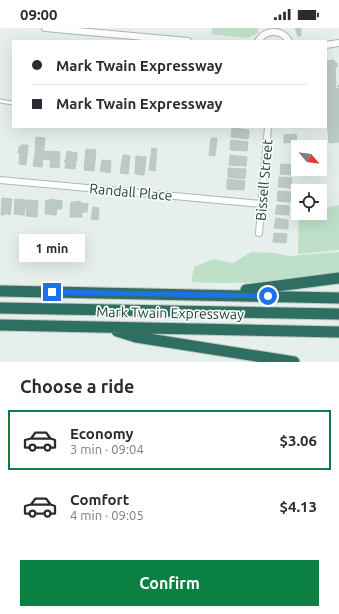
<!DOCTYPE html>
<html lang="en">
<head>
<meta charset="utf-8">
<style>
  :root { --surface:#fff; --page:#f7f7f7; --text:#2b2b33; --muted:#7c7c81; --line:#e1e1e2; --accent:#0b8043 }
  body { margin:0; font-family:Ubuntu,sans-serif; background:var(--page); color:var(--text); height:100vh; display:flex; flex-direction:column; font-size:15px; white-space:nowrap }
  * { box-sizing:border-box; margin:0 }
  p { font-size:13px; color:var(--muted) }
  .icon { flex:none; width:22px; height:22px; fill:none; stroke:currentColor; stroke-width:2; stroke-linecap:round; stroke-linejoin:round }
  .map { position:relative; height:334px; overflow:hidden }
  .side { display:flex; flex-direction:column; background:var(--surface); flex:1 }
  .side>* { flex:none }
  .banner { position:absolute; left:12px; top:12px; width:315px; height:88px; border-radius:0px; box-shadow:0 4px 16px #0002; display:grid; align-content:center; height:88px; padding:0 20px; background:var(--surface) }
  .needle { width:26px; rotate:119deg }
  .fabs { position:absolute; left:291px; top:112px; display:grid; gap:8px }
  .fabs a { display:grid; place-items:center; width:36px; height:36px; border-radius:0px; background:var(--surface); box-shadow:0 4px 16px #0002; font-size:20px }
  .end { position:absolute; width:18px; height:18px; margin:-9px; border:5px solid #1a73e8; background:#fff; box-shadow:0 0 0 2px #fff }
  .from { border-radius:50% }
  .bubble { position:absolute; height:28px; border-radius:0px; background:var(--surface); box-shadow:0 4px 16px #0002; font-size:13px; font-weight:600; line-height:28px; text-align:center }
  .banner b { display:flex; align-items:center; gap:14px; height:38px; font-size:15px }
  .banner b+b { border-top:1px solid var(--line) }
  .banner i { width:10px; height:10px; background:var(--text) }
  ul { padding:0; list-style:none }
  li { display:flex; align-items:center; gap:12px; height:60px; margin:0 8px 6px; padding:0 12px; border:2px solid transparent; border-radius:0px }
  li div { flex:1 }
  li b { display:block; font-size:15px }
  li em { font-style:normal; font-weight:600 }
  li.active { border-color:var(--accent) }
  li>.icon { width:36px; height:36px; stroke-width:1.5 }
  h2 { padding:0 20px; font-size:18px; line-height:48px }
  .button { display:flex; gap:8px; margin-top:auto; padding:8px 20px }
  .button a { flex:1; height:46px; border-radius:0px; background:var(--accent); color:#fff; font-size:16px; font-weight:600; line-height:46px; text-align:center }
  .status { display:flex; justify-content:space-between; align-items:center; height:28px; padding:0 20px; background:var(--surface); direction:ltr }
  .status svg { height:11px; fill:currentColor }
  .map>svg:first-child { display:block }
  .green { fill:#bfe0c8 }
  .building { fill:#bbcac4; stroke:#b8c9c2 }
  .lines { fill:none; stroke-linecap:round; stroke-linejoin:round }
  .service-casing { stroke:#a8b8b2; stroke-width:5 }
  .minor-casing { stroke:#a8b8b2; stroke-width:8 }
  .motorway-casing { stroke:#c2cac8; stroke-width:13 }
  .path { stroke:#86b3a5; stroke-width:1.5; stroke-dasharray:2 3; stroke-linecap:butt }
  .service { stroke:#fff; stroke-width:3 }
  .minor { stroke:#fff; stroke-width:6 }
  .motorway { stroke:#2f6f62; stroke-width:11 }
  .route { stroke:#1a73e8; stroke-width:5 }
  .labels { text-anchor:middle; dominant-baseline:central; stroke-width:3.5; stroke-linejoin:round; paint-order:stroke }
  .street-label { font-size:14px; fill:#24423a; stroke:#f7fbf9 }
</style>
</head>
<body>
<div class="status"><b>09:00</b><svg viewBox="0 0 49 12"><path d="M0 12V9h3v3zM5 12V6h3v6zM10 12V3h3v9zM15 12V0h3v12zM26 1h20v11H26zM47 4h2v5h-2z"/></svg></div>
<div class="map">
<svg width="339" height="334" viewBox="0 0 339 334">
  <rect width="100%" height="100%" fill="#e6efeb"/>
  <!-- green -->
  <path class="green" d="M212,0H258V5L247,10L211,6Z
    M339,177V222L298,226L299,185H320V180L321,181Z
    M251,224L275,225L289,228L339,224V245C290,253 241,257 191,254L194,239L213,231L233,235Z"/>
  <!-- building -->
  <path class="building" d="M295,0H301V8H298Z
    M334,32L335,35H337V39H335L336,61L339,60V114L329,115L326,81V33Z
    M232,100L249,102L248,111L231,109Z
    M296,106L297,114L284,115V107Z
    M36,109L45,110L42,139L33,138L36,119H35Z
    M211,110H217L215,128L209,127Z
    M231,112L248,114L247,123L230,122Z
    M21,117H28L26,137L19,136L20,125H18L19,119H21Z
    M152,120L157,121L155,143L149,142Z
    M86,121L96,122L94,143L84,142Z
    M44,123L51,124L50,132L43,131Z
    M51,123L60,124L59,140L50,139Z
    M67,123L77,125V133H74L76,135L75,141L65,140L66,135L64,133L66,131Z
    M123,127L130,128L128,146L120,145Z
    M230,127L247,129L246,138L229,137Z
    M136,128L146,129L144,147L135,146Z
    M102,132L111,133L110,145L100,143Z
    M281,136L293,137V147L280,146Z
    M228,140L246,141L245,151L228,149Z
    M279,149L292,150L291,160L278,159Z
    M227,151L245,153L244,162L227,161Z
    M278,163L291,164L290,174L277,173Z
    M2,170L12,171L10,187L5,185L4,187H1Z
    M15,171L26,172L24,187L14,186Z
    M51,171L62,173V181H57L56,187L45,186L46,172H51Z
    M27,172L38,173L37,189L26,188Z
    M76,173L81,174V175L88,176L87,184H82V189H70L71,174H76Z
    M277,177L289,178V187L275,186Z
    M93,179L99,180L98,192L91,191Z
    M276,190L288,192V201L274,200Z
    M274,205L287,206L286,215L273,214Z"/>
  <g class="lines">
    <!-- service casing -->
    <g class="service-casing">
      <path id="service" d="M0,73L13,75"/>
    </g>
    <!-- minor casing -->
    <g class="minor-casing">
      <path id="minor" d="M45,0L188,13
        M258,13C265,2 281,0 289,13
        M326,17L339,15
        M0,152L262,176
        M259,205L268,99"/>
    </g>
    <!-- motorway casing -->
    <g class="motorway-casing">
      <path id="motorway" d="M246,262L339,250
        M0,263L339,270
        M0,280L339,286
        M0,297L339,304
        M117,303L136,309L294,334"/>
    </g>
    <!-- path -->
    <path class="path" d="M338,58H339"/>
    <!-- service -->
    <use href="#service" class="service"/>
    <!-- minor -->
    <use href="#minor" class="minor"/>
    <!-- motorway -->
    <use href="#motorway" class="motorway"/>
  </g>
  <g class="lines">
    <!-- route -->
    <path class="route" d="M52,264L268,268"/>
  </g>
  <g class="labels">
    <!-- street labels -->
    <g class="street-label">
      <text transform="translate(264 152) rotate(-85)">Bissell Street</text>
      <text transform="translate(131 164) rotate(5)">Randall Place</text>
      <text transform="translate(170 285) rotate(1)">Mark Twain Expressway</text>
    </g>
  </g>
</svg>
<div class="fabs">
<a><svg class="needle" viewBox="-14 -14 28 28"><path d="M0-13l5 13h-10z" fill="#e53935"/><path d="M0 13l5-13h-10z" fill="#7c7c81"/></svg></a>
<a><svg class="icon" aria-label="locate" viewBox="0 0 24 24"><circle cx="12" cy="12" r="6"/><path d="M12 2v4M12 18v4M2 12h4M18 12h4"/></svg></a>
</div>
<i class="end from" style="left:268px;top:268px"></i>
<i class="end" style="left:52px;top:264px"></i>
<div class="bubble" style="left:19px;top:206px;width:66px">1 min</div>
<div class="banner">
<b><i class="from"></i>Mark Twain Expressway</b>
<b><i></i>Mark Twain Expressway</b>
</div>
</div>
<section class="side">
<h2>Choose a ride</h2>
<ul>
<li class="active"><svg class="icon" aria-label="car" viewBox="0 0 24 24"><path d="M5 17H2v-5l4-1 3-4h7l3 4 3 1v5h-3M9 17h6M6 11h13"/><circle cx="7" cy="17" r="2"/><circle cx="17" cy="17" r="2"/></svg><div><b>Economy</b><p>3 min · 09:04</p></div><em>$3.06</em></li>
<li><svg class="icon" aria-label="car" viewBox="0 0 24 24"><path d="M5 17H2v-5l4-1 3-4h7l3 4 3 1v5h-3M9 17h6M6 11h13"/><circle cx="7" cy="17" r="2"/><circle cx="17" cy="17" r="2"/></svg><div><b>Comfort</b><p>4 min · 09:05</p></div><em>$4.13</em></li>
</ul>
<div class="button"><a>Confirm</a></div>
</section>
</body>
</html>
